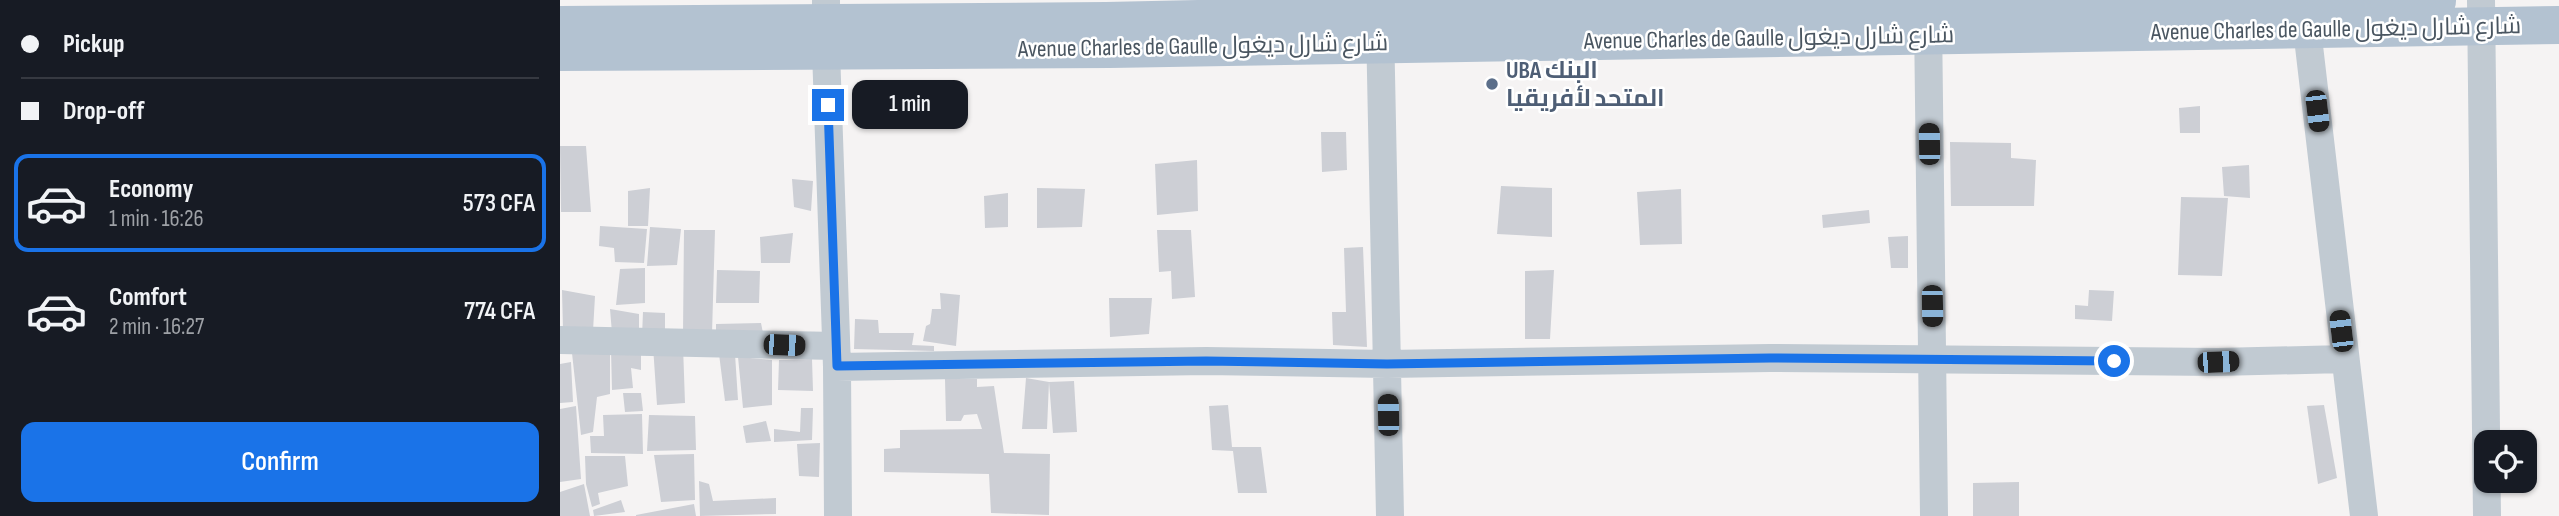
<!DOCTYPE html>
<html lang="en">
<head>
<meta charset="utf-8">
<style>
  :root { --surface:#171b24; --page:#20242c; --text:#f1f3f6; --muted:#9ea1a6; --line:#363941; --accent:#1a73e8 }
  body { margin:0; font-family:"Sofia Sans Condensed",Cairo,sans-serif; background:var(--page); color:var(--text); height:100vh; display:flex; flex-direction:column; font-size:26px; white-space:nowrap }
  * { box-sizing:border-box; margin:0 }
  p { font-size:23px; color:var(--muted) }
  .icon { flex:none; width:38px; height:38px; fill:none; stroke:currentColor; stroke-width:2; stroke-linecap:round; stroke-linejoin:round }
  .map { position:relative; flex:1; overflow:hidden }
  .panel { display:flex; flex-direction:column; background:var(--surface); width:560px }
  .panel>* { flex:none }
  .top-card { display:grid; align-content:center; height:154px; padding:0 21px; background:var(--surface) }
  .controls { position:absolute; left:1914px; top:430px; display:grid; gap:14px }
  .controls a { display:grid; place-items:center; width:63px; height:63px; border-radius:14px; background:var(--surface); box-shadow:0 2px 5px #0004; font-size:35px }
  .end { position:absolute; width:32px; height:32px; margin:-16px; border:9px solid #1a73e8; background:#fff; box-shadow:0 0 0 4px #fff }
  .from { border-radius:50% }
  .bubble { position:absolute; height:49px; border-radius:14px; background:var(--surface); box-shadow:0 2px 5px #0004; font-size:23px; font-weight:600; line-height:49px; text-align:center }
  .car { position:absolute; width:21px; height:42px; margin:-21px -10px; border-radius:9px; box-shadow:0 0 5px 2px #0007; background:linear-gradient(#222 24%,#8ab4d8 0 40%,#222 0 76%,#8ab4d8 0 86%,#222 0) }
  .top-card b { display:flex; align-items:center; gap:24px; height:66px; font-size:26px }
  .top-card b+b { border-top:2px solid var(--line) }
  .top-card i { width:18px; height:18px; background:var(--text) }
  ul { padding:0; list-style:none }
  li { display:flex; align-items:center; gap:21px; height:98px; margin:0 14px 10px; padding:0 7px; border:4px solid transparent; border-radius:14px }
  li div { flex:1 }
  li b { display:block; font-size:26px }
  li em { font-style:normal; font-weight:600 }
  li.on { border-color:var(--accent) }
  li>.icon { width:63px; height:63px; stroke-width:1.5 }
  .primary-button { display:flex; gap:14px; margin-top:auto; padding:14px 21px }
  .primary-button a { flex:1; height:80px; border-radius:14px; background:var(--accent); color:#fff; font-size:28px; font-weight:600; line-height:80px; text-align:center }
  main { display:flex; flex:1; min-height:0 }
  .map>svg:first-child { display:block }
  .building { fill:#cdcfd5 }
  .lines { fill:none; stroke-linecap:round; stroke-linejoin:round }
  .minor { stroke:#c1cad2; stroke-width:28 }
  .primary { stroke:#b3c2d1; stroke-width:38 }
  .route { stroke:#1a73e8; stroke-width:9 }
  .service-dot { fill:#5c6f8a; stroke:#fff; stroke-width:2.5 }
  .labels { text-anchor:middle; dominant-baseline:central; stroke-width:5; stroke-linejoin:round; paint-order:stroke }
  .street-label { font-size:24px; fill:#4a5661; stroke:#fff }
  .service-label { font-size:24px; font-weight:bold; fill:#4e5e75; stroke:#fff; text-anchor:start }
</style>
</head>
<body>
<main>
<section class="panel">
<div class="top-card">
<b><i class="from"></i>Pickup</b>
<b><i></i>Drop-off</b>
</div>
<ul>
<li class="on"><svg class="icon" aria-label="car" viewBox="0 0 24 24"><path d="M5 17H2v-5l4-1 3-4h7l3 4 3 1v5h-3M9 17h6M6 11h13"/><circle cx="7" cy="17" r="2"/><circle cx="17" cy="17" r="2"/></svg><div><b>Economy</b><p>1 min · 16:26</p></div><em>573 CFA</em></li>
<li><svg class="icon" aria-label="car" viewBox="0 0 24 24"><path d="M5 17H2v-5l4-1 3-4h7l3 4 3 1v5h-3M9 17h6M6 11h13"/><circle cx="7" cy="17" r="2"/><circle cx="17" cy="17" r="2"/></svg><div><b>Comfort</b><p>2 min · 16:27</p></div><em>774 CFA</em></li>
</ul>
<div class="primary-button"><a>Confirm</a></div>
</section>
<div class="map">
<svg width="1999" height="516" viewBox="0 0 1999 516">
  <rect width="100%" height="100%" fill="#f5f3f3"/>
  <!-- building -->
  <path class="building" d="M1640,106V133H1620L1619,108Z
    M761,132H786L787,170L762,172Z
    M1390,142L1451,143V158L1476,160L1474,206H1391Z
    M0,146H26L31,212H1Z
    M637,160L638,211L597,215L595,164Z
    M1689,165L1690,198L1664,196L1662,167Z
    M232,179L253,181L251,211L234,207Z
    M941,186L992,188V237L937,234Z
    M90,188L88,226H68V191Z
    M477,188L525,189L522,227L477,228Z
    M1121,189L1122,244L1080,245L1077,192Z
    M448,193V227L425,228L424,196Z
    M1621,197L1668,198L1662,276L1618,275Z
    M1309,210L1310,223L1263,228L1262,215Z
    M40,226L87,229L84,263L55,262L54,248L39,246Z
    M90,227L121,229L117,265L87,266Z
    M124,230H155L152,334L123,333Z
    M597,230H631L635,297L612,299L611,271L599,272Z
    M233,233L230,263H201L200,237Z
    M1348,236V268H1331L1328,237Z
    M803,247L807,347L773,345L772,312H786L784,248Z
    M85,268V303L56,305L60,269Z
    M157,270L200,271L199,303H156Z
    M994,270L990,339H965V271Z
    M2,290L35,296L33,331H3Z
    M1529,290L1554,291L1552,321L1515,319V305L1528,306Z
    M380,293L400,295L396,346L363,341L366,326L370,324L372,309H381Z
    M549,298H592L589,334L550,337Z
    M50,309L79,314V333H52Z
    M83,312L105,313V336H82Z
    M295,319L318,320L319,333H354L352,345L374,346V351L294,349Z
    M201,323L204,338L156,335V324Z
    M11,344L50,345V394L37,397L33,432L21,435Z
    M81,346V370L71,368L73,388L52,390L51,350Z
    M93,346H123L125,403L97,405Z
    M159,354H175L178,400L165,401Z
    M178,357L212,360V405L183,408Z
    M252,359L253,391L218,390L219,360Z
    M11,362L13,402L0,403V364Z
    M466,378L489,382L514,381L517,432L493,433L489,382L487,429H462Z
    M385,379H417V387L434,386L444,453L490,454L489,515L431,513L429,474L324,472V449L340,448V430L422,429L417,414L404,415L401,421H386Z
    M63,393H81L83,411L65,412Z
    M668,405L672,447H701L707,493H678L673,451L652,450L649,406Z
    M1764,405L1777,478L1758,484L1747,406Z
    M16,406L21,479L0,482V409Z
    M241,408H253L252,440L214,442V429L240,432Z
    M82,414L83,454L31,453L30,436H44L43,415Z
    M89,415L135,416L136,450L87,451Z
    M206,421L211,441L186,443L183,426Z
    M260,443L259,477L239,476L237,444Z
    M134,454L135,500L101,502L94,455Z
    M25,456H65L68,486L38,493L40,504L32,507L26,484Z
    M139,481L149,484L153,501L216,498V514L140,516Z
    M1459,482V516H1413V483Z
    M24,484L30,516H0V492Z
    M61,500L65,512L34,516L33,510Z
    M134,504L136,516H76V515Z"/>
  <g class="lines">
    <!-- minor -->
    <path class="minor" d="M266,0V51L277,367L278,516
      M1921,0L1927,516
      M1368,18L1374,516
      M820,25L830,516
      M1747,29L1804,516
      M0,340L276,346
      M277,367L646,361L827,364L1210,358L1658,362L1784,359"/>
    <!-- primary -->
    <path class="primary" d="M0,25L546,21L821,15L1877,1
      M0,52L550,49L1999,25"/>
  </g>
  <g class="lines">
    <!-- route -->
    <path class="route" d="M268,105L277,366L646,361L827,364L1210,358L1554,361"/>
  </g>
  <!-- markers -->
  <circle class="service-dot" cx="932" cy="84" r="7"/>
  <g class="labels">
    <!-- street labels -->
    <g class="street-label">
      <text transform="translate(1776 29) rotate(-1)">Avenue Charles de Gaulle شارع شارل ديغول</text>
      <text transform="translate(1209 38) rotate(-1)">Avenue Charles de Gaulle شارع شارل ديغول</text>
      <text transform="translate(643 46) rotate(-1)">Avenue Charles de Gaulle شارع شارل ديغول</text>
    </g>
    <!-- service labels -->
    <g class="service-label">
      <text x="946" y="70">UBA البنك<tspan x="946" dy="28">المتحد لأفريقيا</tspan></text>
    </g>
  </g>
</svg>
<div class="controls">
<a><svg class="icon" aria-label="locate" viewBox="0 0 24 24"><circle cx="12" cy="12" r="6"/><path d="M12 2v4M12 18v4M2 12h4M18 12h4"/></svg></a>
</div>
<i class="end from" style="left:1554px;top:361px"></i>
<i class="end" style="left:268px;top:105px"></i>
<div class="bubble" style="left:292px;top:80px;width:116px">1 min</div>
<i class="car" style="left:1757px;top:111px;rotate:173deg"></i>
<i class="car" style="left:1369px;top:144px;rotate:359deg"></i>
<i class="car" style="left:1372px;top:306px;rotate:179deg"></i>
<i class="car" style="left:1781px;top:331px;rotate:353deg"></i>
<i class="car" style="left:224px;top:345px;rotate:92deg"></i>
<i class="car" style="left:1658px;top:362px;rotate:88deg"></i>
<i class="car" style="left:828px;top:415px;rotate:359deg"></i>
</div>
</main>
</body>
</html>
